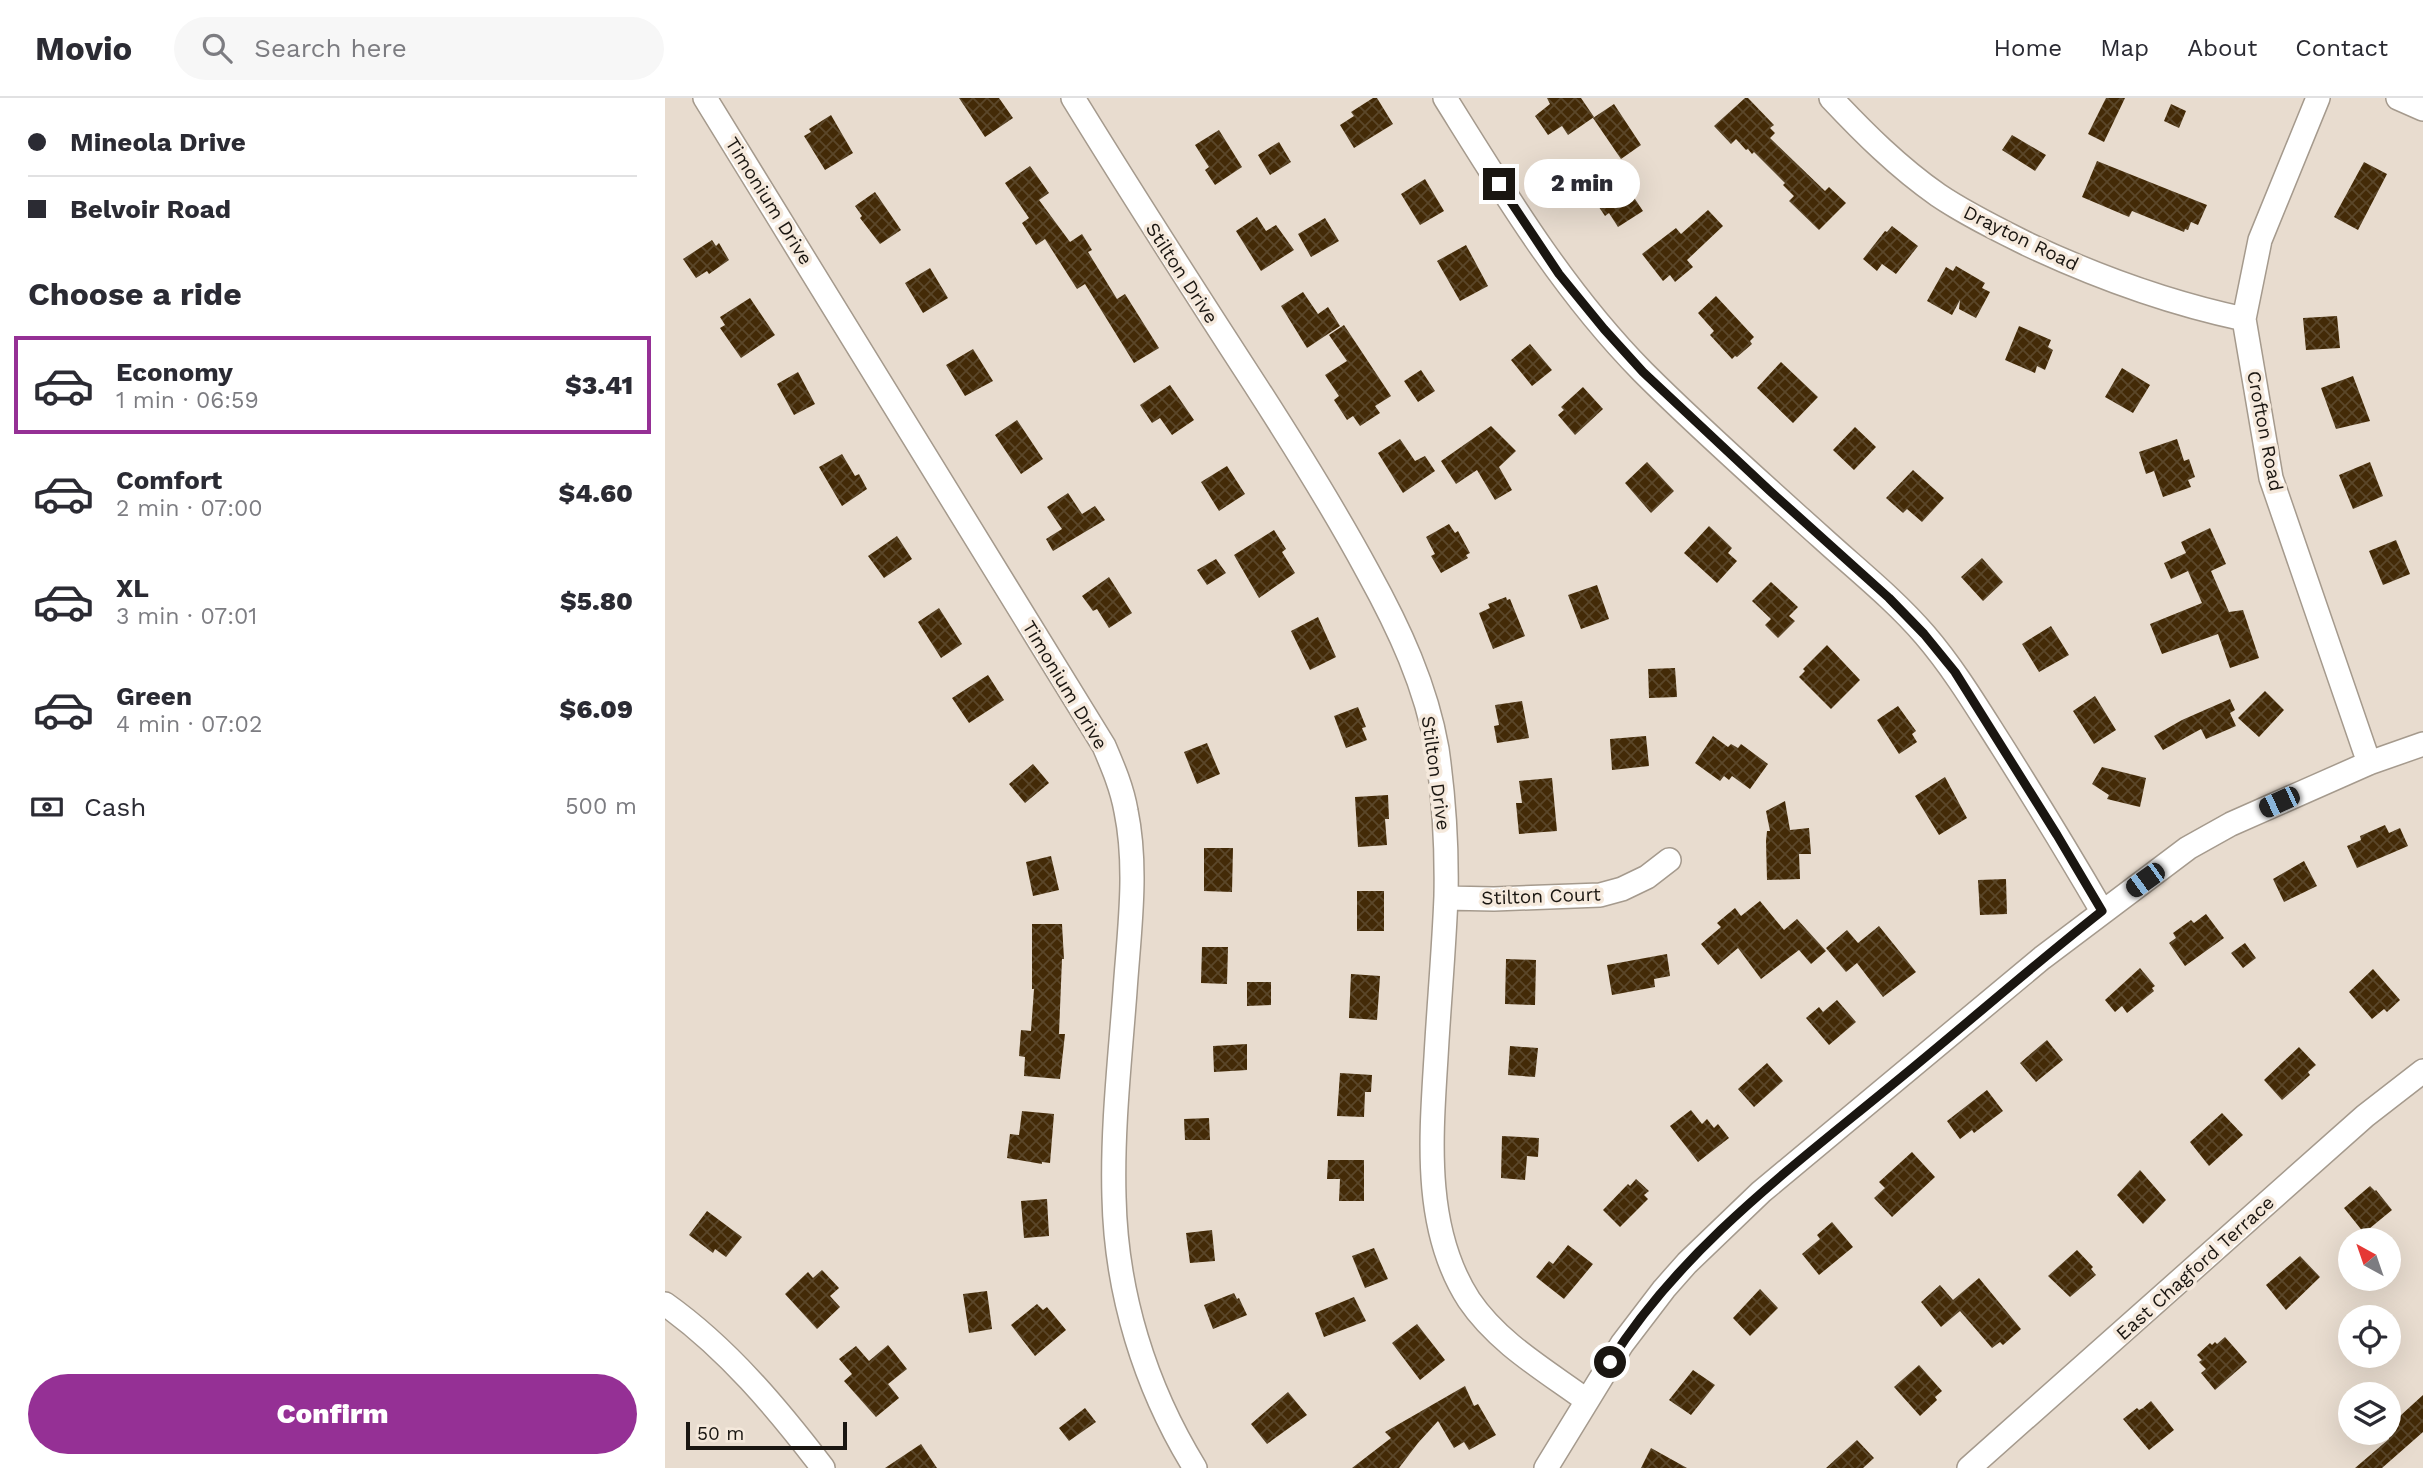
<!DOCTYPE html>
<html lang="en">
<head>
<meta charset="utf-8">
<style>
  :root { --surface:#fff; --page:#f7f7f7; --text:#2b2b33; --muted:#7c7c81; --line:#e1e1e2; --accent:#953095 }
  body { margin:0; font-family:"Work Sans",sans-serif; background:var(--page); color:var(--text); height:100vh; display:flex; flex-direction:column; font-size:26px; white-space:nowrap }
  * { box-sizing:border-box; margin:0 }
  p { font-size:23px; color:var(--muted) }
  .icon { flex:none; width:38px; height:38px; fill:none; stroke:currentColor; stroke-width:2; stroke-linecap:round; stroke-linejoin:round }
  .map { position:relative; flex:1; overflow:hidden }
  .sheet { display:flex; flex-direction:column; background:var(--surface); width:665px }
  .sheet>* { flex:none }
  .hud { display:grid; align-content:center; height:154px; padding:0 28px; background:var(--surface) }
  .needle { width:46px; rotate:320deg }
  .fabs { position:absolute; left:1673px; top:1130px; display:grid; gap:14px }
  .fabs a { display:grid; place-items:center; width:63px; height:63px; border-radius:50%; background:var(--surface); box-shadow:0 7px 28px #0002; font-size:35px }
  .scale { position:absolute; left:21px; bottom:18px; width:161px; box-sizing:border-box; padding-left:7px; border:4px solid #1a1611; border-top:0; font-size:19px; line-height:24px; white-space:nowrap; color:#1a1611; -webkit-text-stroke:5px #f5e9dc; paint-order:stroke }
  .end { position:absolute; width:32px; height:32px; margin:-16px; border:9px solid #1a1611; background:#fff; box-shadow:0 0 0 4px #fff }
  .from { border-radius:50% }
  .bubble { position:absolute; height:49px; border-radius:24px; background:var(--surface); box-shadow:0 7px 28px #0002; font-size:23px; font-weight:800; line-height:49px; text-align:center }
  .car { position:absolute; width:21px; height:42px; margin:-21px -10px; border-radius:9px; box-shadow:0 0 5px 2px #0007; background:linear-gradient(#222 24%,#8ab4d8 0 40%,#222 0 76%,#8ab4d8 0 86%,#222 0) }
  .hud b { display:flex; align-items:center; gap:24px; height:66px; font-size:26px }
  .hud b+b { border-top:2px solid var(--line) }
  .hud i { width:18px; height:18px; background:var(--text) }
  ul { padding:0; list-style:none }
  li { display:flex; align-items:center; gap:21px; height:98px; margin:0 14px 10px; padding:0 14px; border:4px solid transparent; border-radius:0px }
  li div { flex:1 }
  li b { display:block; font-size:26px }
  li em { font-style:normal; font-weight:800 }
  li.active { border-color:var(--accent) }
  li>.icon { width:63px; height:63px; stroke-width:1.5 }
  h2 { padding:0 28px; font-size:32px; line-height:84px }
  .pay { display:flex; align-items:center; gap:18px; height:77px; padding:0 28px; font-size:26px }
  .pay p { margin-inline-start:auto }
  .cta { display:flex; gap:14px; margin-top:auto; padding:14px 28px }
  .cta a { flex:1; height:80px; border-radius:42px; background:var(--accent); color:#fff; font-size:28px; font-weight:800; line-height:80px; text-align:center }
  header { display:flex; align-items:center; gap:42px; box-sizing:border-box; height:98px; padding:0 35px; background:var(--surface); border-bottom:2px solid var(--line) }
  header strong { font-size:33px }
  nav { display:flex; gap:38px; margin-inline-start:auto; font-size:24px }
  .search { width:490px; height:63px; background:var(--page); display:flex; align-items:center; gap:18px; box-sizing:border-box; padding:0 24px; border-radius:38px; color:var(--muted); font-size:26px }
  main { display:flex; flex:1; min-height:0 }
  .map>svg:first-child { display:block }
  .building { fill:url(#building-cross-hatch) }
  .lines { fill:none; stroke-linecap:round; stroke-linejoin:round }
  .minor-casing { stroke:#a59a8d; stroke-width:26 }
  .minor { stroke:#fff; stroke-width:23 }
  .route { stroke:#1a1611; stroke-width:9 }
  .labels { text-anchor:middle; dominant-baseline:central; stroke-width:7; stroke-linejoin:round; paint-order:stroke }
  .street-label { font-size:19px; fill:#1a1611; stroke:#f5e9dc }
</style>
</head>
<body>
<header>
<strong>Movio</strong>
<div class="search"><svg class="icon" aria-label="search" viewBox="0 0 24 24"><circle cx="10" cy="10" r="6"/><path d="M15 15l6 6"/></svg>Search here</div>
<nav><a>Home</a><a>Map</a><a>About</a><a>Contact</a></nav>
</header>
<main>
<section class="sheet">
<div class="hud">
<b><i class="from"></i>Mineola Drive</b>
<b><i></i>Belvoir Road</b>
</div>
<h2>Choose a ride</h2>
<ul>
<li class="active"><svg class="icon" aria-label="car" viewBox="0 0 24 24"><path d="M5 17H2v-5l4-1 3-4h7l3 4 3 1v5h-3M9 17h6M6 11h13"/><circle cx="7" cy="17" r="2"/><circle cx="17" cy="17" r="2"/></svg><div><b>Economy</b><p>1 min · 06:59</p></div><em>$3.41</em></li>
<li><svg class="icon" aria-label="car" viewBox="0 0 24 24"><path d="M5 17H2v-5l4-1 3-4h7l3 4 3 1v5h-3M9 17h6M6 11h13"/><circle cx="7" cy="17" r="2"/><circle cx="17" cy="17" r="2"/></svg><div><b>Comfort</b><p>2 min · 07:00</p></div><em>$4.60</em></li>
<li><svg class="icon" aria-label="car" viewBox="0 0 24 24"><path d="M5 17H2v-5l4-1 3-4h7l3 4 3 1v5h-3M9 17h6M6 11h13"/><circle cx="7" cy="17" r="2"/><circle cx="17" cy="17" r="2"/></svg><div><b>XL</b><p>3 min · 07:01</p></div><em>$5.80</em></li>
<li><svg class="icon" aria-label="car" viewBox="0 0 24 24"><path d="M5 17H2v-5l4-1 3-4h7l3 4 3 1v5h-3M9 17h6M6 11h13"/><circle cx="7" cy="17" r="2"/><circle cx="17" cy="17" r="2"/></svg><div><b>Green</b><p>4 min · 07:02</p></div><em>$6.09</em></li>
</ul>
<div class="pay"><svg class="icon" aria-label="cash" viewBox="0 0 24 24"><path d="M3 7h18v10H3z"/><circle cx="12" cy="12" r="2"/></svg>Cash<p>500 m</p></div>
<div class="cta"><a>Confirm</a></div>
</section>
<div class="map">
<svg width="1758" height="1370" viewBox="0 0 1758 1370">
  <defs>
    <pattern id="building-cross-hatch" width="8" height="8" patternUnits="userSpaceOnUse" patternTransform="scale(1.75)"><rect width="8" height="8" fill="#432a07"/><path d="M0 0l8 8M0 8l8-8" fill="none" stroke="#5b472a"/></pattern>
  </defs>
  <rect width="100%" height="100%" fill="#e8dccf"/>
  <!-- building -->
  <path class="building" d="M294,0H334L348,20L320,39Z
    M708,0H712L728,26L689,50L675,27L689,18L686,14Z
    M882,0H916L929,19L903,37L897,28L883,37L870,18L885,6Z
    M1080,0H1083L1109,27L1105,30L1110,35L1105,40L1160,93L1164,89L1181,105L1154,132L1124,103L1129,98L1118,87L1120,85L1089,54L1087,56L1083,51L1081,52L1071,41L1066,46L1049,28Z
    M1441,0H1460L1439,44L1423,36Z
    M949,6L976,47L956,61L928,20Z
    M1506,6L1521,13L1514,30L1499,23Z
    M166,17L188,55L160,72L139,38L146,34L144,31Z
    M554,32L577,69L550,87L540,72L544,69L530,47Z
    M1347,37L1381,57L1370,73L1337,52Z
    M614,44L626,64L605,77L593,57Z
    M1432,63L1542,107L1533,127L1526,124L1523,132L1520,131L1519,134L1467,113L1464,119L1417,99Z
    M1699,64L1722,76L1693,132L1669,119Z
    M962,66L974,85L964,92L978,113L953,129L944,115L940,118L923,93Z
    M365,68L384,95L374,102L405,144L417,136L427,152L423,154L452,201L460,196L494,250L469,265L420,186L412,191L380,141L371,147L357,125L364,120L340,85Z
    M760,81L779,113L755,127L736,96Z
    M210,94L236,132L215,146L195,120L197,118L190,108Z
    M1043,112L1058,128L1022,162L1028,169L1010,184L1005,177L998,183L977,156L1011,130L1016,136Z
    M592,119L601,133L611,127L629,152L596,173L571,133Z
    M660,120L674,143L646,159L633,136Z
    M1227,128L1253,148L1231,176L1217,166L1212,173L1198,161L1220,133L1222,134Z
    M47,142L51,148L54,145L64,162L44,176L42,173L31,180L18,161Z
    M801,147L823,188L795,203L772,163Z
    M1291,168L1320,185L1317,190L1325,194L1311,220L1294,211L1295,202L1287,217L1262,203L1281,169L1288,173Z
    M265,170L283,200L258,215L240,185Z
    M638,194L653,216L663,209L675,228L642,250L616,208Z
    M1051,198L1089,239L1085,243L1087,246L1072,259L1070,258L1067,261L1045,237L1049,233L1033,215Z
    M85,200L110,237L76,260L55,230L60,227L55,219Z
    M1672,218L1675,250L1641,252L1638,220Z
    M679,227L726,298L710,308L715,315L695,328L688,318L682,322L669,302L674,298L660,277L682,263L664,237Z
    M1354,228L1386,242L1383,249L1388,252L1380,272L1372,268L1370,275L1340,262Z
    M865,246L887,272L867,288L846,262Z
    M308,251L328,283L300,298L281,267Z
    M1116,264L1153,299L1128,325L1092,290Z
    M1457,270L1485,287L1468,315L1440,299Z
    M756,272L770,293L753,304L739,283Z
    M133,274L150,306L129,317L112,286Z
    M1688,278L1705,323L1671,331L1656,290Z
    M505,287L529,322L507,337L495,320L487,325L475,307Z
    M918,289L938,311L910,337L893,317L899,312L896,309Z
    M352,322L378,361L356,376L330,337Z
    M826,328L851,353L834,369L847,392L830,402L812,372L791,386L776,363Z
    M1190,329L1211,349L1189,372L1168,352Z
    M735,341L750,363L760,358L770,373L738,395L713,355Z
    M1512,341L1519,363L1524,361L1530,379L1523,382L1526,389L1498,399L1489,373L1481,376L1474,354Z
    M177,356L190,378L194,376L202,391L177,408L154,369Z
    M982,364L1009,393L986,415L960,385Z
    M1705,364L1718,398L1688,411L1674,377Z
    M562,368L580,396L554,413L536,384Z
    M1248,372L1279,400L1257,424L1242,411L1238,415L1221,400Z
    M403,395L417,416L430,408L440,422L388,453L381,441L397,431L382,409Z
    M784,426L790,435L793,433L805,455L801,457L803,460L776,475L766,458L770,456L761,439Z
    M1044,428L1067,450L1063,455L1072,463L1052,485L1019,455Z
    M1545,430L1561,466L1546,473L1564,514L1578,512L1594,560L1565,570L1553,536L1497,556L1485,526L1537,505L1523,473L1506,481L1499,465L1521,455L1516,444Z
    M609,432L621,451L617,454L630,475L594,500L569,457Z
    M232,438L247,461L219,480L203,458Z
    M1731,442L1745,476L1718,487L1704,453Z
    M1317,460L1338,484L1318,503L1296,479Z
    M551,461L561,475L542,487L532,472Z
    M444,479L467,515L444,530L432,511L428,513L417,498Z
    M1106,484L1133,509L1124,518L1130,523L1113,540L1100,527L1106,521L1087,503Z
    M932,487L944,521L916,531L903,497Z
    M841,499L842,502L845,501L860,538L828,551L814,515L825,510L823,506Z
    M274,510L297,546L276,560L253,524Z
    M653,519L671,559L645,572L626,533Z
    M1386,528L1404,557L1374,574L1357,546Z
    M1162,547L1195,582L1166,611L1134,579L1140,573L1138,571Z
    M1010,570L1012,599L984,600L983,571Z
    M323,577L339,602L304,625L287,600Z
    M1600,593L1619,612L1594,639L1573,620Z
    M1430,598L1451,632L1429,646L1408,613Z
    M1565,601L1570,612L1565,615L1571,628L1541,641L1536,631L1498,652L1489,638L1517,622Z
    M857,603L864,640L832,645L829,628L834,627L830,607Z
    M1233,608L1251,633L1247,636L1252,644L1234,656L1212,622Z
    M693,609L701,629L697,630L702,642L681,650L669,618Z
    M981,638L984,668L947,672L945,641Z
    M1048,638L1063,649L1066,646L1073,650L1076,646L1103,666L1085,691L1067,678L1064,682L1059,678L1055,683L1030,665Z
    M542,645L555,676L532,686L519,654Z
    M368,666L384,685L360,705L344,686Z
    M1437,669L1481,680L1475,709L1442,701L1444,697L1427,686Z
    M1280,679L1302,720L1274,737L1250,698Z
    M887,680L892,733L854,736L851,705H857L854,683Z
    M723,697L724,721H720L722,747L693,749L690,699Z
    M1120,703L1125,732L1144,730L1146,756H1134L1135,781L1102,782L1101,743L1102,733H1105L1101,713Z
    M1720,727L1724,735L1735,730L1743,748L1692,770L1682,748L1696,742L1695,738Z
    M539,750H568L567,794L539,793Z
    M386,758L394,792L368,798L361,764Z
    M1639,763L1652,788L1619,804L1608,781Z
    M1341,781L1342,816L1315,817L1313,782Z
    M692,793H719V833H692Z
    M1095,803L1119,832L1132,821L1161,853L1146,866L1134,852L1096,881L1073,850L1053,867L1036,846L1056,829L1052,825L1070,810L1076,818Z
    M1541,816L1559,840L1520,868L1504,845L1511,840L1508,835L1526,822L1529,825Z
    M367,826H397L399,861H397L394,936H400L395,981L359,978L360,959L354,958L356,932L366,933L369,891H367Z
    M1214,828L1251,874L1218,899L1192,865L1181,874L1161,850L1182,832L1193,845Z
    M1580,845L1591,860L1578,870L1566,855Z
    M537,849H563L562,886L536,885Z
    M1002,856L1005,878L989,881L990,889L947,897L942,867Z
    M841,861L871,862L870,907L840,906Z
    M1475,870L1490,888L1487,890L1489,893L1462,915L1457,908L1450,914L1440,902Z
    M1708,871L1735,902L1722,914L1719,911L1707,921L1684,894Z
    M686,876L715,878L712,922L684,920Z
    M582,884H606V907L582,908Z
    M1172,902L1191,924L1164,947L1141,920L1154,909L1158,914Z
    M1382,942L1398,962L1371,984L1355,965Z
    M582,946V972L549,974L548,948Z
    M845,948L873,950L870,979L843,977Z
    M1634,949L1651,967L1643,974L1645,977L1617,1002L1599,982Z
    M1102,965L1118,983L1089,1009L1073,991Z
    M675,975L707,977L706,994H700L699,1019L672,1018Z
    M1322,992L1338,1013L1309,1035L1307,1032L1295,1041L1282,1023Z
    M1026,1012L1037,1026L1042,1021L1049,1030L1053,1026L1064,1040L1033,1064L1005,1028Z
    M357,1013L389,1016L385,1065L377,1064V1066L342,1060L345,1036L354,1037Z
    M1557,1015L1578,1037L1544,1068L1525,1044Z
    M544,1020L545,1042H520L519,1021Z
    M837,1038L874,1040L873,1059L862,1058L860,1082L836,1080Z
    M1247,1054L1270,1079L1227,1119L1209,1100L1220,1090L1214,1084Z
    M663,1062H699V1103H674L675,1081H662Z
    M1475,1072L1501,1102L1478,1126L1452,1097Z
    M971,1081L984,1093L979,1097L983,1101L955,1129L938,1112L963,1086L965,1088Z
    M1705,1088L1710,1093L1711,1092L1727,1112L1699,1135L1679,1110Z
    M382,1101L384,1138L359,1140L356,1103Z
    M42,1113L77,1139L61,1159L50,1151L48,1155L24,1137Z
    M1167,1124L1188,1149L1154,1177L1137,1156L1155,1141L1152,1137Z
    M547,1132L550,1163L525,1165L521,1135Z
    M903,1147L928,1166L899,1201L871,1179L884,1163L888,1166Z
    M709,1150L723,1181L700,1190L687,1158Z
    M1412,1152L1428,1169L1426,1171L1431,1177L1405,1199L1383,1178Z
    M1635,1158L1655,1179L1621,1212L1601,1187Z
    M157,1172L174,1190L165,1198L175,1209L152,1231L120,1196L143,1174L148,1180Z
    M1314,1180L1356,1231L1338,1247L1335,1244L1327,1250L1295,1213L1276,1229L1256,1204L1275,1187L1288,1202Z
    M1095,1191L1113,1210L1085,1238L1068,1220Z
    M322,1193L327,1231L304,1235L298,1196Z
    M569,1195L572,1201L574,1200L582,1217L548,1231L539,1207Z
    M689,1199L701,1223L659,1239L650,1215Z
    M372,1206L378,1212L382,1209L401,1232L370,1258L346,1227Z
    M752,1226L780,1262L755,1282L727,1245Z
    M1560,1239L1582,1264L1550,1292L1536,1275L1541,1271L1534,1264L1537,1262L1532,1257L1545,1245L1547,1247L1550,1244L1552,1246Z
    M223,1247L242,1271L223,1286L234,1300L211,1319L179,1283L187,1276L174,1261L191,1248L204,1263Z
    M1254,1267L1277,1293L1270,1299L1272,1302L1255,1318L1229,1289Z
    M1028,1272L1050,1287L1026,1317L1004,1302Z
    M800,1288L809,1308L813,1306L831,1337L804,1352L799,1344L789,1350L773,1323L753,1345L734,1370H687L726,1340L720,1334Z
    M623,1294L642,1317L602,1346L586,1326Z
    M1758,1297V1334L1717,1370H1690L1724,1341V1328Z
    M1486,1303L1509,1332L1484,1352L1458,1321L1472,1310L1474,1312L1478,1310Z
    M420,1310L431,1324L404,1343L394,1330Z
    M1192,1342L1209,1360L1198,1370H1161Z
    M256,1346L272,1370H220Z
    M986,1350L1022,1370H976Z"/>
  <g class="lines">
    <!-- minor casing -->
    <g class="minor-casing">
      <path id="minor" d="M40,0L439,648C448,669 457,690 461,713C473,771 464,834 460,893C455,961 447,1030 449,1099C451,1195 480,1289 530,1370
        M408,0C467,96 528,191 589,285C629,347 668,409 703,474C734,530 761,588 772,651C779,700 782,748 781,798C779,851 774,905 771,959C766,1040 758,1131 804,1202C833,1245 880,1272 921,1302
        M780,0C840,96 898,193 978,274C1035,331 1096,385 1156,439C1191,471 1229,501 1260,537C1290,572 1313,611 1338,650C1372,704 1405,758 1437,813
        M1166,0C1199,35 1233,69 1273,97C1301,116 1332,131 1362,146C1432,179 1504,205 1579,221
        M1653,0L1595,142L1579,221L1606,380L1704,665
        M1733,0L1758,11
        M781,800L829,801L935,797L957,791L982,779L1004,762
        M0,1206C62,1250 112,1310 158,1370
        M881,1370L957,1246L999,1191L1022,1165L1096,1094L1377,860L1523,750L1566,726L1704,665L1758,646
        M1304,1370L1700,1018L1758,973"/>
    </g>
    <!-- minor -->
    <use href="#minor" class="minor"/>
  </g>
  <g class="lines">
    <!-- route -->
    <path class="route" d="M834,86L894,176L939,231L978,274L1105,393L1224,500L1259,536L1290,574L1392,737L1437,813C1366,869 1298,929 1228,986C1126,1070 1016,1151 945,1264"/>
  </g>
  <g class="labels">
    <!-- street labels -->
    <g class="street-label">
      <text transform="translate(104 103) rotate(58)">Timonium Drive</text>
      <text transform="translate(1356 140) rotate(26)">Drayton Road</text>
      <text transform="translate(517 175) rotate(57)">Stilton Drive</text>
      <text transform="translate(1600 333) rotate(79)">Crofton Road</text>
      <text transform="translate(400 587) rotate(59)">Timonium Drive</text>
      <text transform="translate(771 675) rotate(82)">Stilton Drive</text>
      <text transform="translate(876 798) rotate(-2)">Stilton Court</text>
      <text transform="translate(1530 1170) rotate(-42)">East Chagford Terrace</text>
    </g>
  </g>
</svg>
<div class="fabs">
<a><svg class="needle" viewBox="-14 -14 28 28"><path d="M0-13l5 13h-10z" fill="#e53935"/><path d="M0 13l5-13h-10z" fill="#7c7c81"/></svg></a>
<a><svg class="icon" aria-label="locate" viewBox="0 0 24 24"><circle cx="12" cy="12" r="6"/><path d="M12 2v4M12 18v4M2 12h4M18 12h4"/></svg></a>
<a><svg class="icon" aria-label="layers" viewBox="0 0 24 24"><path d="M12 4l9 5-9 5-9-5zM3 14l9 5 9-5"/></svg></a>
</div>
<div class="scale">50 m</div>
<i class="end from" style="left:945px;top:1264px"></i>
<i class="end" style="left:834px;top:86px"></i>
<div class="bubble" style="left:859px;top:61px;width:116px">2 min</div>
<i class="car" style="left:1614px;top:704px;rotate:245deg"></i>
<i class="car" style="left:1480px;top:782px;rotate:234deg"></i>
</div>
</main>
</body>
</html>
